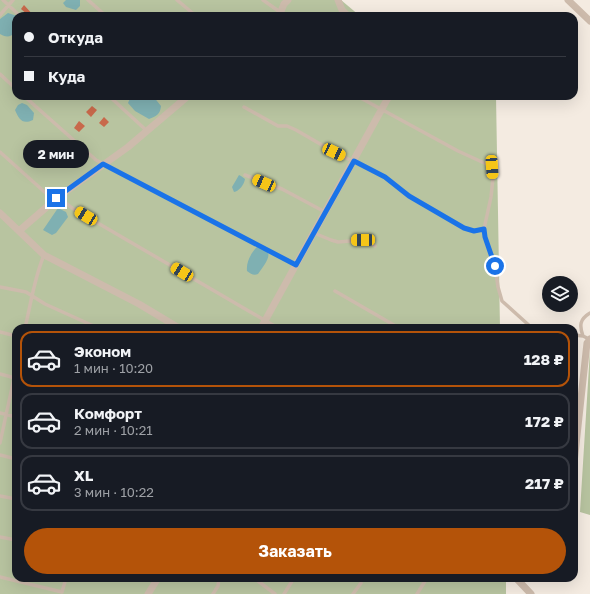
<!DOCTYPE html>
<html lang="ru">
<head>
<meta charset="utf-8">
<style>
  :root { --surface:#171b24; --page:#20242c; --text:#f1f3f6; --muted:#9ea1a6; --line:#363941; --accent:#b45309 }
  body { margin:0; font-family:"Golos Text",sans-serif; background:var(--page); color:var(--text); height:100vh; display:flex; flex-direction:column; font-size:15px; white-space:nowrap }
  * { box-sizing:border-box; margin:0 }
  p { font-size:13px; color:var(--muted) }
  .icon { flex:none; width:22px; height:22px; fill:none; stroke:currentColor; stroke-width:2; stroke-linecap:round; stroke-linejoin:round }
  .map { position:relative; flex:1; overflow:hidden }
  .side { position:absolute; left:12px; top:324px; width:566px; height:258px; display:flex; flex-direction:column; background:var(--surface); border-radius:12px; box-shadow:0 4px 16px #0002 }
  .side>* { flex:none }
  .hud { position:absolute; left:12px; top:12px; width:566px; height:88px; border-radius:12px; box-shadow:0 4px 16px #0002; display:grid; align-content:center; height:88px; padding:0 12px; background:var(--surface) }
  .controls { position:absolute; left:542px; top:276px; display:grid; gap:8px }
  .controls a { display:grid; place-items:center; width:36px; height:36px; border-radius:50%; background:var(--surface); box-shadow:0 4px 16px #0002; font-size:20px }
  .end { position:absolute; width:18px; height:18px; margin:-9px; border:5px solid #1a73e8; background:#fff; box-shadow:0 0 0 2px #fff }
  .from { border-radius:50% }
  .bubble { position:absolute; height:28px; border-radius:14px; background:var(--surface); box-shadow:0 4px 16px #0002; font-size:13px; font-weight:700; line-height:28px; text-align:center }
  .car { position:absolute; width:12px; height:24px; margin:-12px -6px; border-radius:5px; box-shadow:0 0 3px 1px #0007; background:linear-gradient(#f5c518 24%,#345 0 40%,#f5c518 0 76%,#345 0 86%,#f5c518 0) }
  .hud b { display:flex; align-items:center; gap:14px; height:38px; font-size:15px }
  .hud b+b { border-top:1px solid var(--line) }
  .hud i { width:10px; height:10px; background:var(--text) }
  ul { padding:7px 0 0; list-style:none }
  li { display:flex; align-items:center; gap:12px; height:56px; margin:0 8px 6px; padding:0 4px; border:2px solid var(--line); border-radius:12px }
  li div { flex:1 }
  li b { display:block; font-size:15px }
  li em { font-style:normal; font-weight:700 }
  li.active { border-color:var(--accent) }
  li>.icon { width:36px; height:36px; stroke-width:1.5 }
  .primary-button { display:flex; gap:8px; margin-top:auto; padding:8px 12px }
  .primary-button a { flex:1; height:46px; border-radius:24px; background:var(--accent); color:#fff; font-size:16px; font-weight:700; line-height:46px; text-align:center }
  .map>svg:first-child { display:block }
  .green { fill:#b8c4a0 }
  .water { fill:#7fb0b2 }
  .building { fill:#c8694b }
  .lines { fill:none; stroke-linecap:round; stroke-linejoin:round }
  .service { stroke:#cdbbac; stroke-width:3.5 }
  .minor { stroke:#cdbbac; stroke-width:7 }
  .route { stroke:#1a73e8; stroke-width:5 }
</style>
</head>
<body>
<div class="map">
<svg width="590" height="594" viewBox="0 0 590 594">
  <rect width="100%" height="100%" fill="#f4ebe1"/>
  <!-- green -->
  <path class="green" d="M0,0H341L360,16H16V96H496L500,328H16V578H506V594H0Z
    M590,350V515L580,512Z"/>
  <!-- water -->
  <path class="water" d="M66,0H80V6L76,10L66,7L63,3Z
    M8,13L17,16H16V32C11,37 6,38 0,34V19Z
    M131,96H153L161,106C160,115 156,116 149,119L135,111L128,103Z
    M22,103L27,105L34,113L33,120C22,125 19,119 15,110L18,105Z
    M239,175L241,176L245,179C244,185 239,191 234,192L232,187Z
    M58,208L66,212L68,217L56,233L52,235L43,230Z
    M257,247C278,249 265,264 258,274C254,276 251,274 247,271C246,262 251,253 257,247Z"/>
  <!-- building -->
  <path class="building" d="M24,5L34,16H29L21,9Z
    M92,106L97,110L91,117L86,112Z
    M104,117L109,122L104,127L99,123Z
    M79,121L85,126L79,132L74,128Z"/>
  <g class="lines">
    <!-- service -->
    <path class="service" d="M3,0L20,16
      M88,0L106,16
      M177,0L196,16
      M263,0L280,12
      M0,15L13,0
      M0,74L16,89
      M24,96L96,160L296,265
      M109,96L147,131
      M357,96L458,151L493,167V178L491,197L484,229L485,237L495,266L498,287L502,301L532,328
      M244,107L278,126H287L296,130L334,152L385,177L409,196L464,228L474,231L484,229
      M0,152L49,196L61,199L72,208L278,328
      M245,175L282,189L325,212
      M314,233L331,240L338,242L363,240L375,246
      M0,287L26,292L45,304L98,328
      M335,291L399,328
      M25,328C31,303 34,279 44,255
      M0,332L16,336
      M574,335L583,336L589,339
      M583,336C579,325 580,319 590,313
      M0,374L15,378
      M0,413L16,417
      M0,443L16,369
      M0,455L16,459
      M0,496L16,499
      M0,537L16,540
      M0,577L62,592
      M254,578L275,594
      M62,592L66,578
      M213,594L218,586L219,578
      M284,594L294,578
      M353,594L361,583
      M417,594L427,578"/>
    <!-- minor -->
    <path class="minor" d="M338,0L342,10L348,16
      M568,0L590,21
      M279,16L284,4L288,0
      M195,96H200
      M0,213L44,255L139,304L179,328
      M19,231L57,198L128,147L188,96
      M261,328L389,96
      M574,463L587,343L590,339
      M516,578L531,594
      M148,594L158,578"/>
  </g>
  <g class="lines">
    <!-- route -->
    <path class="route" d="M56,198L103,164L296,265L354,161L385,177L409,196L464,228L474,231L484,229L485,237L495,266"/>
  </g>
</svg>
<div class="controls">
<a><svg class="icon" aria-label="layers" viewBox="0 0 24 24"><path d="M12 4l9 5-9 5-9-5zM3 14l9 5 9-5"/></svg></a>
</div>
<i class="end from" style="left:495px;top:266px"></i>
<i class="end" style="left:56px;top:198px"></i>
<div class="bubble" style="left:23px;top:140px;width:66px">2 мин</div>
<i class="car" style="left:334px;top:152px;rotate:115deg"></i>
<i class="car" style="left:492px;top:167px;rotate:176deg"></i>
<i class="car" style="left:264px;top:183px;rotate:294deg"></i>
<i class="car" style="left:86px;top:216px;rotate:301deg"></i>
<i class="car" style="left:363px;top:240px;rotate:269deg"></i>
<i class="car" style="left:182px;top:272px;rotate:301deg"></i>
<div class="hud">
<b><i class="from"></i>Откуда</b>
<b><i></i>Куда</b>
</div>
<section class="side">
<ul>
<li class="active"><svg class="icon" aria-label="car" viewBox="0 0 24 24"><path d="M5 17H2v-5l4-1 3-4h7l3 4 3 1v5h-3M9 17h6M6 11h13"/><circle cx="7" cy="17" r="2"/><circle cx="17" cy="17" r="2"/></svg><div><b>Эконом</b><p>1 мин · 10:20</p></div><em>128 ₽</em></li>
<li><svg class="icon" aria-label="car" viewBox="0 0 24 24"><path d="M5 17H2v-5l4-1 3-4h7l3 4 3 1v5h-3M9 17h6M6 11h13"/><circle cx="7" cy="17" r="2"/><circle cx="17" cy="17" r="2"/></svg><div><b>Комфорт</b><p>2 мин · 10:21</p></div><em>172 ₽</em></li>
<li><svg class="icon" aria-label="car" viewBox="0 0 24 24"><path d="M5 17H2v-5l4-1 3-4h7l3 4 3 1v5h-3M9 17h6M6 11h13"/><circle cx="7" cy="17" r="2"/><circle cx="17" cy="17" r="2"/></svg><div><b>XL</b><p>3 мин · 10:22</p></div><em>217 ₽</em></li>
</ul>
<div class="primary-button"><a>Заказать</a></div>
</section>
</div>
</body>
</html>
